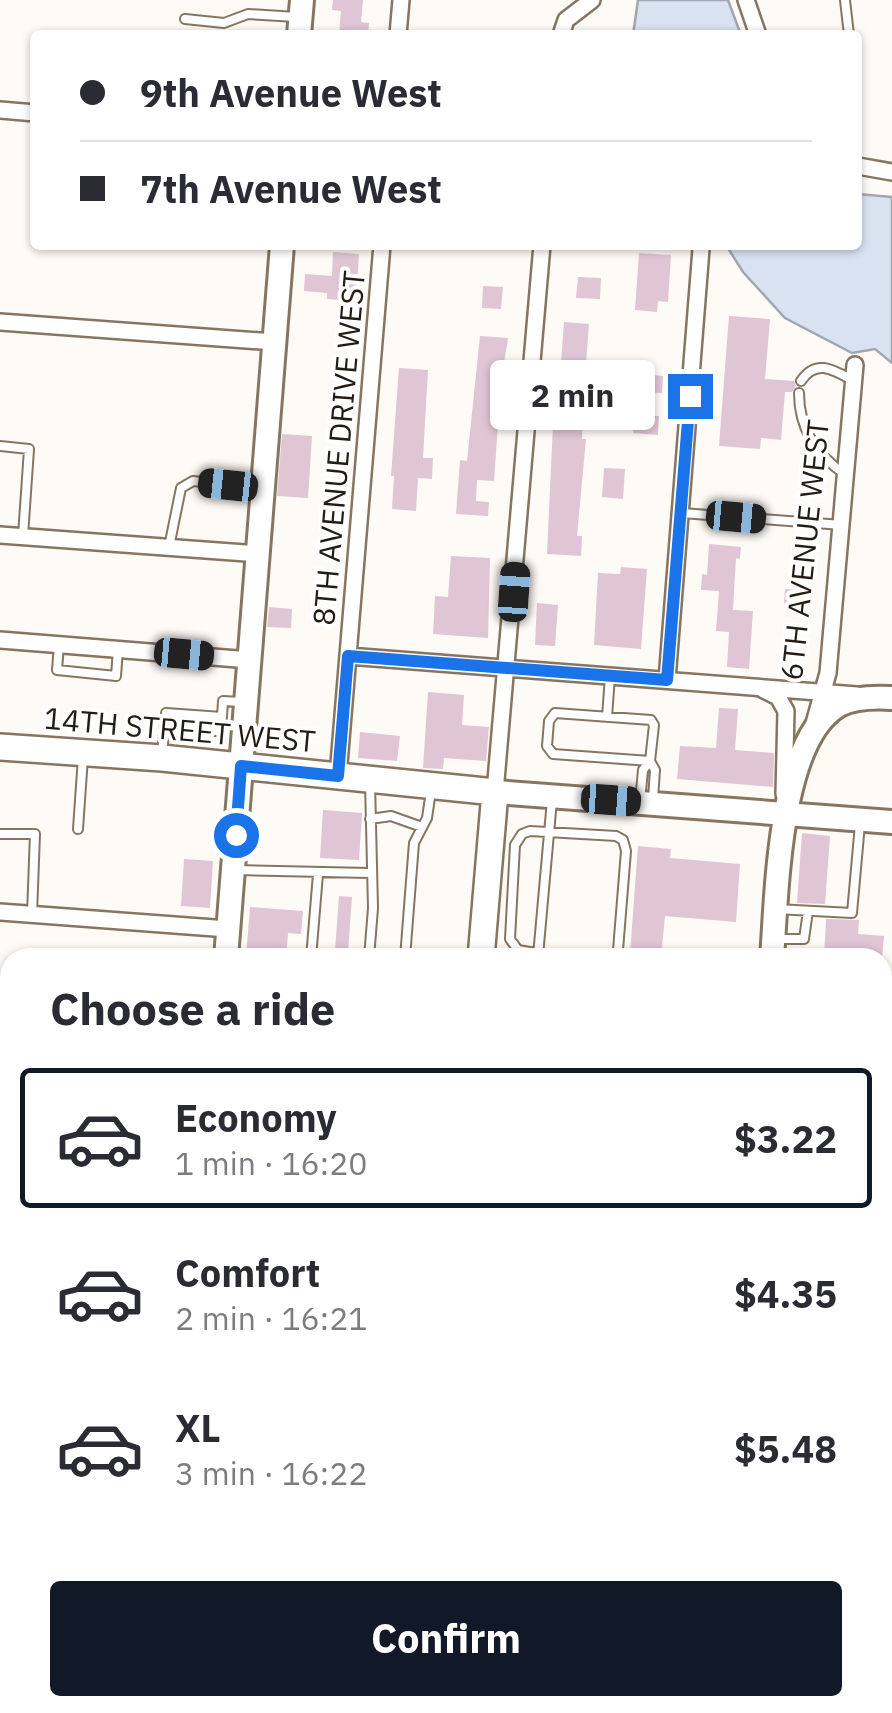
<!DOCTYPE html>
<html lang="en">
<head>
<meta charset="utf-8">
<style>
  :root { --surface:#fff; --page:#f2f2f3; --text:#2b2b33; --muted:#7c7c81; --line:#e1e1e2; --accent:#111827 }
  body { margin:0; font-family:"IBM Plex Sans",sans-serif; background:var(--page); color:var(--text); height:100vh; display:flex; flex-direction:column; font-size:38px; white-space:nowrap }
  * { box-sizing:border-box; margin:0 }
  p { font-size:32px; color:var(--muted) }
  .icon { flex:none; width:55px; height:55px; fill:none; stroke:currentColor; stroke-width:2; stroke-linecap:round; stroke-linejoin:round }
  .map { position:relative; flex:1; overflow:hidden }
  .drawer { position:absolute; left:0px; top:948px; width:892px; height:768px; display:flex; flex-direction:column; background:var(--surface); border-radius:30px 30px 0 0; box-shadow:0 2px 8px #0004 }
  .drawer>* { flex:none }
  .banner { position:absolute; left:30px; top:30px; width:832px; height:220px; border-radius:10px; box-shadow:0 2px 8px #0004; display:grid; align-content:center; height:220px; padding:0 50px; background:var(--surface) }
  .end { position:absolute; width:45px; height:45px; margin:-22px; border:12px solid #1a73e8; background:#fff; box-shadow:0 0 0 5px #fff }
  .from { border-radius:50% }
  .bubble { position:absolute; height:70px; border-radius:10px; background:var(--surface); box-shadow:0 2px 8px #0004; font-size:32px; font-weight:700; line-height:70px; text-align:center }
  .car { position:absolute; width:30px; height:60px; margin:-30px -15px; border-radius:12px; box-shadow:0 0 8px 2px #0007; background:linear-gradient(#222 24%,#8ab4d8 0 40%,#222 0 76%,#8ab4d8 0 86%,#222 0) }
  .banner b { display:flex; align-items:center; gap:35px; height:95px; font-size:38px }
  .banner b+b { border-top:2px solid var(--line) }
  .banner i { width:25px; height:25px; background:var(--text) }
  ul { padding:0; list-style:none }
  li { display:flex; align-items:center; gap:30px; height:140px; margin:0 20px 15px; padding:0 30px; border:5px solid transparent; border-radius:10px }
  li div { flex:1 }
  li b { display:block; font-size:38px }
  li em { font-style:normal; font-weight:700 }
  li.on { border-color:var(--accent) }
  li>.icon { width:90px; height:90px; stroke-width:1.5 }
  h2 { padding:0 50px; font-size:45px; line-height:120px }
  .primary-button { display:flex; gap:20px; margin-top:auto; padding:20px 50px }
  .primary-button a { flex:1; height:115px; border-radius:10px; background:var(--accent); color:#fff; font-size:40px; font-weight:700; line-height:115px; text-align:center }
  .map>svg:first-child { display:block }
  .water { fill:#d8e2f1; stroke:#a1a7ae; stroke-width:2.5 }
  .building { fill:#e0c5d5 }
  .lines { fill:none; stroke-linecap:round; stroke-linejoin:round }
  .lane-casing { stroke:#867661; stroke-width:12 }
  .street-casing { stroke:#867661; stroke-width:20 }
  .secondary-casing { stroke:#867661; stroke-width:28 }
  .primary-casing { stroke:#867661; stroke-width:30 }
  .lane { stroke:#fff; stroke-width:8 }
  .street { stroke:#fff; stroke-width:15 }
  .secondary { stroke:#fff; stroke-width:22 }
  .primary { stroke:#fff; stroke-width:25 }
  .route { stroke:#1a73e8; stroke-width:12 }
  .labels { text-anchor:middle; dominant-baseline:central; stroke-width:8; stroke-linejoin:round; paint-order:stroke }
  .street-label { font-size:30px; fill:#221c13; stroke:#fff }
</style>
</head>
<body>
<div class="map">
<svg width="892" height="1713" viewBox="0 0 892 1713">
  <rect width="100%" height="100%" fill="#fefaf6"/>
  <!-- water -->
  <path class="water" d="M638,0H728L741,35H633Z
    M858,194L892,197V363L875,349L852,353L785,318L743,272L726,245H858Z"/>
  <!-- building -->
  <path class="building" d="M333,0H363L361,22L369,23L368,35H339L341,11L332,10Z
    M333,252L359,254L356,301L327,299V293L304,291L305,274L332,276Z
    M639,253L671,255L668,302L658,301L657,312L635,310Z
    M578,277L601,278L600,299L576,298Z
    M483,286L503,287L501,309L482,308Z
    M729,316L770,319L765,379L794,381L796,386L792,392H785L781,440L761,438L760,449L719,446Z
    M564,322L589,324L583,405L582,439H586L577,536H582L581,556L547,554L554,403L558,404Z
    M480,336L508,338L501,382L494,481L477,480L476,501L489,502L488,516L456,514L460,460L467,461Z
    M624,362L653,364L652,375L663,376L662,393L623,391Z
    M399,368L428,370L423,458H433L432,479L418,478L416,511L392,509L394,476H391Z
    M634,415L659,416L658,435L633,433Z
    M282,434L312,436L308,498L277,496Z
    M604,468L625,469L623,499L602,497Z
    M709,544L741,547L740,559L736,558L733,610L753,611L749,669L727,667L729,632L716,631L719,591L701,590L702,574L707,575Z
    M451,556L490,558L488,638L433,634L435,596L448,597Z
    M621,567L647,569L641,649L594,645L598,573L620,574Z
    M785,589L810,591L809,605L784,603Z
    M537,603L558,605L555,646L535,645Z
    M269,607L292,609L291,628L267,627Z
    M428,692L464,695L462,725L489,727L486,761L444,758L443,769L423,768Z
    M719,708L738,709L735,750L774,753L773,787L677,779L680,746L716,748Z
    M360,732L400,736L397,761L358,758Z
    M323,810L362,813L359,860L320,858Z
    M802,833L830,836L825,904L797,903Z
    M638,846L671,849L670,858L740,864L736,922L665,916L661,957L630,954Z
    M184,859L213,861L210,908L181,906Z
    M339,896L352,897L348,951L335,950Z
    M250,907L303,911L301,934L288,933L286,958L246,957Z
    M826,919L859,920L858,934L884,936L882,958H824Z"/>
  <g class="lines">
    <!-- lane casing -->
    <g class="lane-casing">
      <path id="lane" d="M845,0L849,35
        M185,19L224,23L248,14L296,17
        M801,381C816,358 834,370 854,381
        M799,393C799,429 816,455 846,475
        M0,446L29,449L23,536
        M682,513L842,525
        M169,547L181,488L193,481L259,488
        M59,645L57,670L116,676L118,649
        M555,713L651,720L654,725L650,761L553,754L547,746L549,721Z
        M607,717L610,676
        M164,728L192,730
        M211,731H220L222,717
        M162,753L166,713L222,717L223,701L241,702
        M640,801L643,770L650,761L655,770L653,799
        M370,819L391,816L422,827
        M78,829L83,757
        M0,834H35L32,914
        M237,870L370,873
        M776,909L852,913L860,824
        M778,939H804L808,911
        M538,956L552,800
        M311,958L318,874
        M369,958L373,908L370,782
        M405,958L414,843L427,818L431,791
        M566,958L518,950L510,939L515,845L522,834L530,831L616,836L623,840L626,851L618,950L611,958
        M882,1098L892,1099
        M882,1525L884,1493
        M189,1713L190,1705
        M585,1713V1705
        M626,1713L627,1705"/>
    </g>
    <!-- street casing -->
    <g class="street-casing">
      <path id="street" d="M746,0L758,35
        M398,35L401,0
        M561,35L566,20L592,0
        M0,110L35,113
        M858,166L892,172
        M0,322L274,342
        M0,535L259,554
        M0,640L250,660
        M348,656L857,695
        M667,680L701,249
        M762,689L778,697L786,711L784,794
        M813,727L828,673L855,365
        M338,776L382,245
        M495,792L542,245
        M0,912L228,929
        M882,1024H892
        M0,1170L10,1171
        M882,1179L892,1180
        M0,1462L10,1463
        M882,1493H892
        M7,1713L10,1680
        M290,1713L291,1705
        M415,1713L416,1705
        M552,1713V1705"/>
    </g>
    <!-- secondary casing -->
    <g class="secondary-casing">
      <path id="secondary" d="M299,35L302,0
        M495,792L892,822
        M226,958L282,245
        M772,958C777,894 778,740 839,705C855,697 875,697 892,698
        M0,1589H10
        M139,1713L140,1705
        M165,1713L166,1705"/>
    </g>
    <!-- primary casing -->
    <g class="primary-casing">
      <path id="primary" d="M0,747L162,758L495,792L481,958
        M882,1643H892
        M882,1666H892
        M697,1713V1705"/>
    </g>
    <!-- lane -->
    <use href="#lane" class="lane"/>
    <!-- street -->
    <use href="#street" class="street"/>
    <!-- secondary -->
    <use href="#secondary" class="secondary"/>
    <!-- primary -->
    <use href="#primary" class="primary"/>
  </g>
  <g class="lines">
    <!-- route -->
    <path class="route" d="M236,835L241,766L338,776L348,656L667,680L690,396"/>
  </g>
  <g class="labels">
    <!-- street labels -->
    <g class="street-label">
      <text transform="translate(338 448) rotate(-85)">8TH AVENUE DRIVE WEST</text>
      <text transform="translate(804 550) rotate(-84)">6TH AVENUE WEST</text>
      <text transform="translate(180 729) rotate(5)">14TH STREET WEST</text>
    </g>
  </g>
</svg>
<i class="end from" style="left:236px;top:835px"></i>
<i class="end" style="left:690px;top:396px"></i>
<div class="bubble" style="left:490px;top:360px;width:165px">2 min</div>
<i class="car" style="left:228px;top:485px;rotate:276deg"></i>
<i class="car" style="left:736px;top:517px;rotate:95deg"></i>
<i class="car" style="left:514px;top:592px;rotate:4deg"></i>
<i class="car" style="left:184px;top:654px;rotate:95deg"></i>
<i class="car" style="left:611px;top:800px;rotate:94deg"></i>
<div class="banner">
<b><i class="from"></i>9th Avenue West</b>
<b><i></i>7th Avenue West</b>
</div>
<section class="drawer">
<h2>Choose a ride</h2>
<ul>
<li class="on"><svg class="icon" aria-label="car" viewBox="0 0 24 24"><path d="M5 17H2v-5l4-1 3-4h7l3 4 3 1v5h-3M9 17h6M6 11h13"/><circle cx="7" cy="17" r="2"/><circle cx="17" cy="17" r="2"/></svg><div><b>Economy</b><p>1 min · 16:20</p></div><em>$3.22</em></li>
<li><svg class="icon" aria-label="car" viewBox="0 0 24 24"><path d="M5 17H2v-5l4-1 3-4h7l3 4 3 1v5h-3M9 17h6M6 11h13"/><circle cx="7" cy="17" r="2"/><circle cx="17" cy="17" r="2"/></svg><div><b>Comfort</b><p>2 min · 16:21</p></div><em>$4.35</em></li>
<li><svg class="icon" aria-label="car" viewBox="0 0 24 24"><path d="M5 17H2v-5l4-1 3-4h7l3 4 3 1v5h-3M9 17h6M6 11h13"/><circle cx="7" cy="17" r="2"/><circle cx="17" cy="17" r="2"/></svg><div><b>XL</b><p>3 min · 16:22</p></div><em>$5.48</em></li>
</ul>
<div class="primary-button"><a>Confirm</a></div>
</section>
</div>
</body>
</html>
